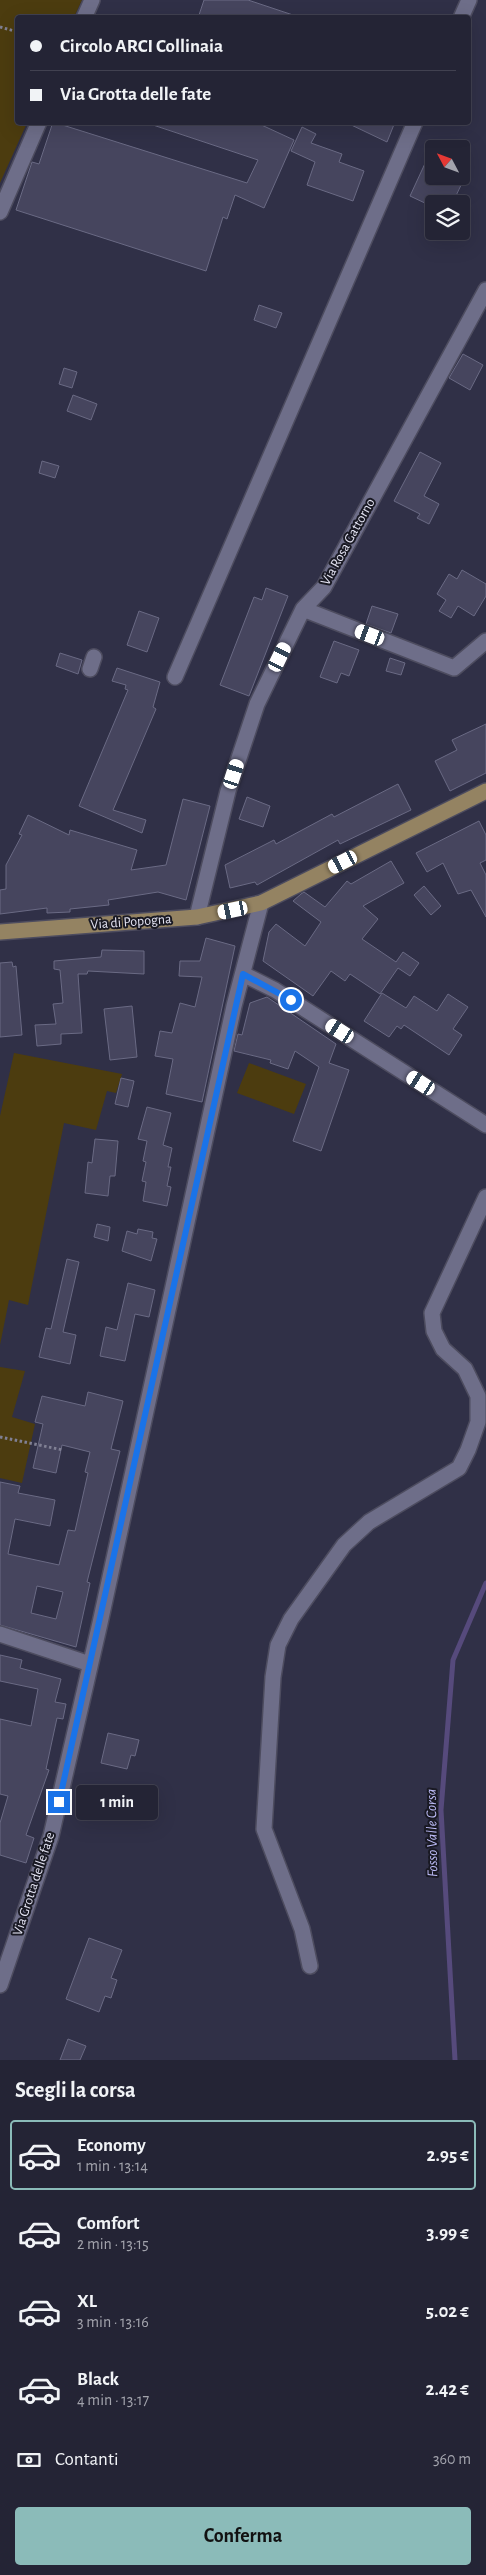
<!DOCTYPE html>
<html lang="it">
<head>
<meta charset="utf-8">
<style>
  :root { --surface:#242435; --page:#303041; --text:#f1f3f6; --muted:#a3a4ad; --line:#414150; --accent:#8bbbb9 }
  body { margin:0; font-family:"Alegreya Sans",sans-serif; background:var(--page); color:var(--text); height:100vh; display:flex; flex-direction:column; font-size:19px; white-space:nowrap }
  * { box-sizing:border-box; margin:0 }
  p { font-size:16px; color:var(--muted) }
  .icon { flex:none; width:28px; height:28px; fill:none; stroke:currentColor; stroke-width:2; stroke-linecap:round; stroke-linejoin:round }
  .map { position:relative; height:2060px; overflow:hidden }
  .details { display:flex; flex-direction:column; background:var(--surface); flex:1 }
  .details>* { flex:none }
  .hud { position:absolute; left:15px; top:15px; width:456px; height:110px; border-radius:5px; box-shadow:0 5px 20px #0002,0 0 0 1px var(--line); display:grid; align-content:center; height:110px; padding:0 15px; background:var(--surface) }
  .needle { width:32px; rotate:311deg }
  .buttons { position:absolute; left:425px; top:140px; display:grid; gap:10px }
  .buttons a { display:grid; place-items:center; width:45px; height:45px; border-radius:5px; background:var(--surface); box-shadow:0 5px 20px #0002,0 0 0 1px var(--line); font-size:25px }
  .end { position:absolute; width:22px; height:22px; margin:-11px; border:6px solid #1a73e8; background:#fff; box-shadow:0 0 0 2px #fff }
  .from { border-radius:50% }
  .bubble { position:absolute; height:35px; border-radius:5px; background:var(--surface); box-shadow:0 5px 20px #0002,0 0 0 1px var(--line); font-size:16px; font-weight:700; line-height:35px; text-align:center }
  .car { position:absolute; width:15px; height:30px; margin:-15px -8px; border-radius:6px; box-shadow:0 0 4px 1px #0007; background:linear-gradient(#fff 24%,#345 0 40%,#fff 0 76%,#345 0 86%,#fff 0) }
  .hud b { display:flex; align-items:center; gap:18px; height:48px; font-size:19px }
  .hud b+b { border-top:1px solid var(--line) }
  .hud i { width:12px; height:12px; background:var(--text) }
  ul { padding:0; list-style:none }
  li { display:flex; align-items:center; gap:15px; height:70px; margin:0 10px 8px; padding:0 5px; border:2px solid transparent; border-radius:5px }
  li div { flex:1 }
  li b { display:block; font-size:19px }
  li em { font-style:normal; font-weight:700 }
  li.current { border-color:var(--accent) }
  li>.icon { width:45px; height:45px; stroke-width:1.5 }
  h2 { padding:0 15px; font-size:22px; line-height:60px }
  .pay { display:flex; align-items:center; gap:12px; height:55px; padding:0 15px; font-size:19px }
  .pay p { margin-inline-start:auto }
  .cta { display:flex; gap:10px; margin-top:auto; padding:10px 15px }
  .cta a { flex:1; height:58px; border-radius:5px; background:var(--accent); color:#111; font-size:20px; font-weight:700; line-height:58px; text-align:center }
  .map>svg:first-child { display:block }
  .green { fill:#4c3c0f }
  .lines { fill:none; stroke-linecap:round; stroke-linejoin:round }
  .stream { stroke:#564a7c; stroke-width:5 }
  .building { fill:#46455e; stroke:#6a6a84; fill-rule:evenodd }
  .minor-casing { stroke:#4d4c5f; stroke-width:18 }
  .major-casing { stroke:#4d4c5f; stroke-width:18 }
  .path { stroke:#808094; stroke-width:3; stroke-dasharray:2.5 2.5; stroke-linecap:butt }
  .minor { stroke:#6e6e89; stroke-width:15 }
  .major { stroke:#948362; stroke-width:15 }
  .route { stroke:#1a73e8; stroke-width:6 }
  .labels { text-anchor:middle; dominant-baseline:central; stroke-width:4; stroke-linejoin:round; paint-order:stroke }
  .street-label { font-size:14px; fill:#e3e3f2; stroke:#191923 }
  .water-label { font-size:15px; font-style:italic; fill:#bebdf9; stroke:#191923 }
</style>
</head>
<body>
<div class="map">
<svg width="486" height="2060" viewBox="0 0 486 2060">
  <rect width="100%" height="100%" fill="#303047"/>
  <!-- green -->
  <path class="green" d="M0,0H82L74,17L18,18V122L27,123L0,183Z
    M14,1053L122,1074L116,1093L107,1091L96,1130L64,1123L28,1305L9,1300L0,1345V1116Z
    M249,1063L306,1084L294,1114L237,1093Z
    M0,1367L25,1371L12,1417L35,1424L22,1483L0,1478Z"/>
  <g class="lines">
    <!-- stream -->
    <path class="stream" d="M455,2060L441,1810L453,1660L486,1583"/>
  </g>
  <!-- building -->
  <path class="building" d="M204,0H248L293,15L292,18H198Z
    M53,122L247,183L258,160L153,125V122H255L294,140L264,208L235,195L227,219L223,217L206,271L16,210L32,162L39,164Z
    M345,122H395L387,142Z
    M302,127L316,134L311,143L342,154L339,162L364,171L353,201L307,185L315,162L291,151Z
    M434,144V176H452L463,181L452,204H427L410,196Z
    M259,305L282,313L276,328L254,320Z
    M463,354L483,365L470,390L449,378Z
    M64,368L77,372L72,388L59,384Z
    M73,395L97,404L91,420L67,411Z
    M420,452L441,463L424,496L439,504L429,524L417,518L420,514L394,501Z
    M42,461L59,466L55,478L39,473Z
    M462,570L486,584V596L474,616L458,606L451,618L439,611L446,600L437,594L449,574L457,579Z
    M266,588L288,596L249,696L220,685L254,597L262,600Z
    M372,606L398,614L391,633L366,624Z
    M139,611L159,618L147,652L127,645Z
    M334,641L359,650L349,676L341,673L337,683L320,677Z
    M60,653L82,660L78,674L56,666Z
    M390,658L405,663L401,675L386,671Z
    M117,668L160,682L153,707L156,709L113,810L146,820L142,833L79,806L128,690L125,689L126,685L112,681Z
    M486,724V773L450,791L435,761L457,750L452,740Z
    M398,784L411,810L340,844L338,840L257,885L255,882L230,888L225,865L274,840L276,844L332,814L334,817Z
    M247,797L270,806L263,827L239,819Z
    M183,799L210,806L186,900L158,892L108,900L109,905L70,909V912L47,913V908L0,914V890L6,889V865L22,835L19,834L28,815L69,835L70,830L137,850L131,870L166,865Z
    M479,821L486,835V860L480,863L486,875V917L471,890L458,894L443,863L427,872L416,853Z
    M391,861L404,883L363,906L378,919L362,939L396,962L403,952L419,963L410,976L398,968L380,994L350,974L345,981L331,971L313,996L263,961L269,932L276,924L305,946L321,922L293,901L301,894L304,892L325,907L347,881L351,884Z
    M424,886L441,906L431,915L414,895Z
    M206,938L235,946L202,1102L166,1094L173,1059L155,1056L160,1031L172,1033L180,1003L195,1007L202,977L179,976L180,961H200Z
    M102,950L144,951V974L88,971L87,974H78L82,1033L61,1034V1044L37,1046L35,1025L56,1024L53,1004L63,1003L60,970L54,969V961L101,957Z
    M12,962L13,967L16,966L22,1035L0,1037V963Z
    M382,993L406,1008L414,996L437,1011L448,994L468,1007L453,1029L462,1035L449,1055L404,1025L401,1029L397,1026L389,1037L364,1021Z
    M267,997L336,1044L329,1063L349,1070L321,1151L293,1141L319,1067L295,1051L288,1069L270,1063L271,1060L234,1051L238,1034L242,1035L250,1003Z
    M132,1006L137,1057L110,1060L104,1009Z
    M121,1078L134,1081L128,1107L115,1104Z
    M147,1107L171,1113L163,1145L172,1148L168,1167H171L167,1186L171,1187L167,1206L143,1201L146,1182L142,1181L146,1162L143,1161L147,1141L138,1139Z
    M95,1139L118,1141L115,1176H110L108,1196L85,1193L88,1162L92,1163Z
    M97,1224L110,1227L108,1241L94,1237Z
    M138,1229L153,1232L152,1238L157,1239L151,1261L122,1251L127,1231L137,1234Z
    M67,1259L79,1262L63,1332L76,1335L70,1364L39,1357L46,1328L51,1329Z
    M128,1283L155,1290L149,1317L135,1314L125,1361L100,1356L106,1327L117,1330Z
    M88,1392L123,1401L111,1449L120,1451L87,1582L90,1583L76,1647L0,1625V1482L20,1486L18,1493L55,1500L50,1526L15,1519L8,1554L59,1565L68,1530L75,1531L88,1473L85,1472L90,1452L62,1445L56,1473L33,1468L43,1424L35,1422L42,1396L85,1406ZM37,1586L63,1592L56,1619L31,1613Z
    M0,1655L22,1660L20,1668L61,1679L55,1702L66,1704L63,1719L57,1718L46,1769L49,1770L26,1835L34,1838L26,1863L0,1855V1823L8,1796L0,1794V1719L31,1726L38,1689L0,1681Z
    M108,1733L139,1740L135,1756L131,1755L127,1769L101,1763Z
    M89,1938L122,1950L111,1978L117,1980L111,1998L105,1996L99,2012L66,1999Z
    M68,2039L86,2046L80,2060H60Z"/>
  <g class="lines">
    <!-- minor casing -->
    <g class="minor-casing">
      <path id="minor" d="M84,18L92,0
        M461,18L469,0
        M0,212L39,122
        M303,609L454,668L486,641
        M90,669L94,657
        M175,677L415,122
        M197,917L228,791L257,704L303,609L324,587L486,290
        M243,974L275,990L486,1125
        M0,1634L90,1664
        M310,1966L302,1929L264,1829L273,1677L278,1645L291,1619L344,1545L369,1522L459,1468L468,1450L478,1422V1396L465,1369L443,1349L434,1331L432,1313L486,1197
        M0,1985L51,1836L100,1623L234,1006L261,903"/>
    </g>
    <!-- major casing -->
    <g class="major-casing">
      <path id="major" d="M0,932L197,917L261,903L486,791"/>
    </g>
    <!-- path -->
    <path class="path" d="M0,27L18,32
      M0,1437L63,1450"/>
    <!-- minor -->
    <use href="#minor" class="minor"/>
    <!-- major -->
    <use href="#major" class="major"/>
  </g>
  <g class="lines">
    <!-- route -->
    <path class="route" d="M59,1802L243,974L291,1000"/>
  </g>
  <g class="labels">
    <!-- street labels -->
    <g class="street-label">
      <text transform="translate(348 542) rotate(-61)">Via Rosa Gattorno</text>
      <text transform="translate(131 922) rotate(-4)">Via di Popogna</text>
      <text transform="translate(34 1884) rotate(-72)">Via Grotta delle fate</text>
    </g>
    <!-- water labels -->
    <g class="water-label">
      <text transform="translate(432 1833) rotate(-91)">Fosso Valle Corsa</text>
    </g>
  </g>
</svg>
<div class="buttons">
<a><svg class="needle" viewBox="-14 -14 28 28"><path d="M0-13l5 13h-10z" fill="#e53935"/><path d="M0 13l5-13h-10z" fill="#a3a4ad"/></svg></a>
<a><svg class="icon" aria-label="layers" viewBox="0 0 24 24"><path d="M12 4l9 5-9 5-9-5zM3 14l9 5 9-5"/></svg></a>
</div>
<i class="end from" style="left:291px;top:1000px"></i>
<i class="end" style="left:59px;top:1802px"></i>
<div class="bubble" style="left:76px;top:1785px;width:82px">1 min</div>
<i class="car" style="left:370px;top:635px;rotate:291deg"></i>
<i class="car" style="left:280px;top:657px;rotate:26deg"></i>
<i class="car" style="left:234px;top:774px;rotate:18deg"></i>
<i class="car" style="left:343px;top:862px;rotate:243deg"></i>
<i class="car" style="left:233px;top:910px;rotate:258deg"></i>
<i class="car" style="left:340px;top:1031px;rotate:303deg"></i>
<i class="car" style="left:421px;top:1083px;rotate:303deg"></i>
<div class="hud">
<b><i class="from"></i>Circolo ARCI Collinaia</b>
<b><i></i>Via Grotta delle fate</b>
</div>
</div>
<section class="details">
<h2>Scegli la corsa</h2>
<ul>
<li class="current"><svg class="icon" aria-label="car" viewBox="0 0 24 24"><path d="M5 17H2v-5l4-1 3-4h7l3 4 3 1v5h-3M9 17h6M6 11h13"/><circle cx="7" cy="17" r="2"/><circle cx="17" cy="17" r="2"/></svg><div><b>Economy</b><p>1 min · 13:14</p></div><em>2.95 €</em></li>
<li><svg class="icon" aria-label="car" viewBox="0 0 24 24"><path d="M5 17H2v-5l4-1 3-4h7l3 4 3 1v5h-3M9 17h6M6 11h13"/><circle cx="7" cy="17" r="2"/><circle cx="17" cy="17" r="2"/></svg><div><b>Comfort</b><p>2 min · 13:15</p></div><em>3.99 €</em></li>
<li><svg class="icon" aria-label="car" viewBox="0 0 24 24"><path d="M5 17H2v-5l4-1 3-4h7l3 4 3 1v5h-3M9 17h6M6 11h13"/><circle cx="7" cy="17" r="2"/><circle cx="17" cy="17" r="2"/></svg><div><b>XL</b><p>3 min · 13:16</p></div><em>5.02 €</em></li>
<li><svg class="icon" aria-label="car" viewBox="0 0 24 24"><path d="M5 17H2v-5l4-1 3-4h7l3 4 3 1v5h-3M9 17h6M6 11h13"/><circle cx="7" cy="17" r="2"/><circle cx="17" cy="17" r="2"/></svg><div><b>Black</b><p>4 min · 13:17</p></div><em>2.42 €</em></li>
</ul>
<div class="pay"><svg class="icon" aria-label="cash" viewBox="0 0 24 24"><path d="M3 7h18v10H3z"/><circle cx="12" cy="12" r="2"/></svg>Contanti<p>360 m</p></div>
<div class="cta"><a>Conferma</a></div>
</section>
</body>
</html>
